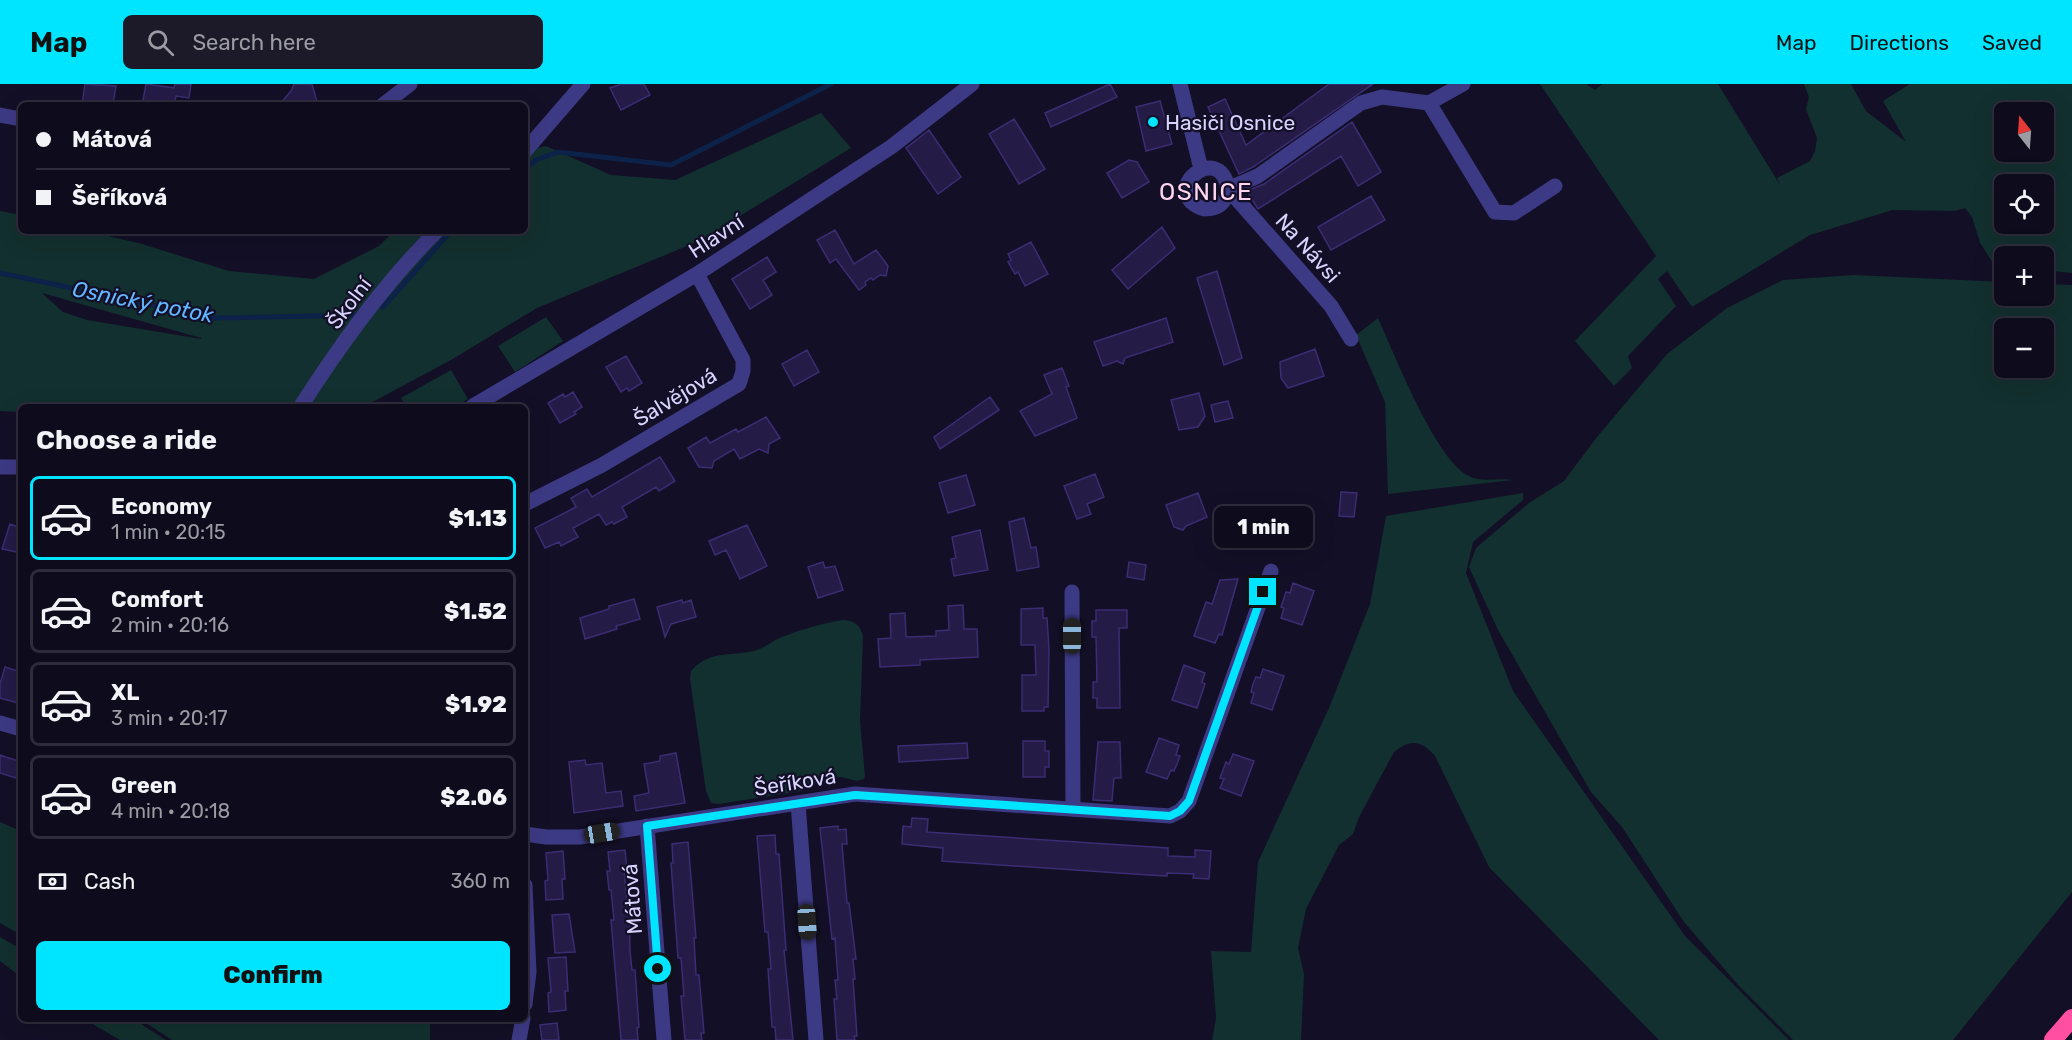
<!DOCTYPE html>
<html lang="en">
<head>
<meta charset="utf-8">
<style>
  :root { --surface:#0e0b1c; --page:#1c1929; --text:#f1f3f6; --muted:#9b9ba3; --line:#2e2b3b; --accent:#00e5ff }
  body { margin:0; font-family:Rubik,sans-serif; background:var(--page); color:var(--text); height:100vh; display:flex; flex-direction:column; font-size:22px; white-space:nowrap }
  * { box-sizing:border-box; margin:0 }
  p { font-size:20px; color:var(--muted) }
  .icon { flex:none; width:33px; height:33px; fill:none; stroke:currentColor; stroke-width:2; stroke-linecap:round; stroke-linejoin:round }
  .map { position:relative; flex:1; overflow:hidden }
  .sheet { position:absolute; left:18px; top:320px; width:510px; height:618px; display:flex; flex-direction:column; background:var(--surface); border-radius:9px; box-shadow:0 6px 24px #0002,0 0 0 2px var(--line) }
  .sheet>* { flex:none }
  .guide { position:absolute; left:18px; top:18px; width:510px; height:132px; border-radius:9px; box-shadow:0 6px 24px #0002,0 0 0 2px var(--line); display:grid; align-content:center; height:132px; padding:0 18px; background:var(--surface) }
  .needle { width:39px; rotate:343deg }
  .fabs { position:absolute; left:1994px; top:18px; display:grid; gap:12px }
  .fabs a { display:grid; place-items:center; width:60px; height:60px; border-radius:9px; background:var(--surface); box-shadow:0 6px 24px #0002,0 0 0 2px var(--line); font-size:30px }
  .end { position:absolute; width:27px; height:27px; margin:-14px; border:8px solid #00e5ff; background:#111; box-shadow:0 0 0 3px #111 }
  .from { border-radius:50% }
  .bubble { position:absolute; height:42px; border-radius:9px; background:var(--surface); box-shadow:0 6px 24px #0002,0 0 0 2px var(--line); font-size:20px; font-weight:800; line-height:42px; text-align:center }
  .car { position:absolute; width:18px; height:36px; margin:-18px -9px; border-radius:8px; box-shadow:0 0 4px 2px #0007; background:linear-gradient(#222 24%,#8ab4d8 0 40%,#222 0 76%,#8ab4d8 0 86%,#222 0) }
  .guide b { display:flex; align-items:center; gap:21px; height:57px; font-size:22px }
  .guide b+b { border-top:2px solid var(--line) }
  .guide i { width:15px; height:15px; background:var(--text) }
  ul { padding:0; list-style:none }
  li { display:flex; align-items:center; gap:18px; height:84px; margin:0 12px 9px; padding:0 6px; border:3px solid var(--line); border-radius:9px }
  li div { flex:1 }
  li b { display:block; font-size:22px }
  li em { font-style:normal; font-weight:800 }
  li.active { border-color:var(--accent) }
  li>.icon { width:54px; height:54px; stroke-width:1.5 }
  h2 { padding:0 18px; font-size:27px; line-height:72px }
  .pay { display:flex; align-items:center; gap:15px; height:66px; padding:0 18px; font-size:22px }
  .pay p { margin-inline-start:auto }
  .action { display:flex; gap:12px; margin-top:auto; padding:12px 18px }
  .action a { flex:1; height:69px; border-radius:9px; background:var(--accent); color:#111; font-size:24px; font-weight:800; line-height:69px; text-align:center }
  header { display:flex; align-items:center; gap:36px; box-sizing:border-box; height:84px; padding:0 30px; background:var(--accent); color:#111 }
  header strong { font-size:28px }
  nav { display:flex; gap:33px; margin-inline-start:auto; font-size:21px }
  .search { width:420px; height:54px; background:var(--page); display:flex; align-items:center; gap:15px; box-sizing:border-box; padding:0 21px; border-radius:9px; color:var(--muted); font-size:22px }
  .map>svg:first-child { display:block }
  .green { fill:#12302f; fill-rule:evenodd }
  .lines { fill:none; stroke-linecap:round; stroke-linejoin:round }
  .stream { stroke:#0c2248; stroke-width:5 }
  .building { fill:#241b47; stroke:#3b2d73; stroke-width:1.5 }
  .minor { stroke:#3d3a85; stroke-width:15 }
  .highway { stroke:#ff4fa3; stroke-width:18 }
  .route { stroke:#00e5ff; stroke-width:8 }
  .poi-dot { fill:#00e5ff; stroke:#130f26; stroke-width:2 }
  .labels { text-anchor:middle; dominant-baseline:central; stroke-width:4.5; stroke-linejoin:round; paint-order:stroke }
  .poi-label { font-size:21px; fill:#d9d4ff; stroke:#130f26; text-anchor:start }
  .street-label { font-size:21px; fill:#d9d4ff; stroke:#130f26 }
  .water-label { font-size:22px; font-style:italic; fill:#62b6ff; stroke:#130f26 }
  .quarter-label { font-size:24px; letter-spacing:1.5px; fill:#ffd6f0; stroke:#130f26 }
</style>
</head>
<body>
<header>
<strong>Map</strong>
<div class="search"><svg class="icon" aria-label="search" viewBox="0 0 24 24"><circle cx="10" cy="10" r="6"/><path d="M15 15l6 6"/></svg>Search here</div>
<nav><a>Map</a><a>Directions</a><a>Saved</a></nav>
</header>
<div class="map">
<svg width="2072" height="956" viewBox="0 0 2072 956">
  <rect width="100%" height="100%" fill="#130f26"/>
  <!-- green -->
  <path class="green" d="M1540,0H1586L1595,6L1602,0H1718L1780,101L1777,94L1810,77L1815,67L1817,54L1806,25L1809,13L1804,0H1851L1866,27L1906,58L1883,17L1910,0H2072V189L2043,186V172H2004V180L1993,179L1980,159L1972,133L1965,124L1954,127L1893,126L1810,151L1692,223L1667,187L1658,195L1676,222L1628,272L1632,284L1614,302L1575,257L1656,172ZM2004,28H2043V68H2004ZM2004,100H2043V140H2004Z
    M821,29L851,64L699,157L537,224L451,276L365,322H21V328L0,327V127L21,131V147H87L142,160L229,187L314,195L379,162L394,147H525V66L546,62L611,91L675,96ZM42,209L201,254V255L87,236L63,228Z
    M1854,191L2004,198V212H2043V200L2072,201V808L1953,956H1793L1739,902L1684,838L1622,743L1591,708L1498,546L1469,483L1476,464L1529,419L1564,397L1597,353L1667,270L1727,224L1783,196ZM2004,244H2043V284H2004Z
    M546,233L563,257L515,288L498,262Z
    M1378,234C1395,271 1434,372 1467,391C1482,400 1498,393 1513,396L1388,410L1385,318L1356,251Z
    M451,286L468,315L456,322H406L401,314Z
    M1523,409V416L1473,458L1466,489L1513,607L1685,852L1789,956H1659L1489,783L1435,672C1422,657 1411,654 1394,668L1359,733L1353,750L1339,761L1306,825L1298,864L1304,890L1301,956H1212L1216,934L1211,867L1251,868L1258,778L1329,624L1370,520L1386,432Z
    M842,536C854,536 861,541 863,553L860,637L865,692L864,695L857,697L841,693L828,694L801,707L719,720L711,719L706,707L690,595L691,587C710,565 734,573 757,566C767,563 773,556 782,553C802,545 821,540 842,536Z
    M0,738L21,747V851L0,839Z
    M0,853L21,865V893L0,877Z
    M84,935H133L166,956H120Z
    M140,935H430V956H172Z"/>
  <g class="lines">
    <!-- stream -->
    <path class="stream" d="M525,85L536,76L558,68L671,81L831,0
      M0,189L215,234L360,231
      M383,223L451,147"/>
  </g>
  <!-- building -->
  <path class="building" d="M85,0L116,2L113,20L100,18V21H82Z
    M146,0L174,4L175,0H191L189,14L176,12L174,21H151L143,16Z
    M294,0H312L318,21H279L291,7Z
    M621,0H644L650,11L621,26L610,4Z
    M1110,0L1117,13L1051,43L1045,29Z
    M1329,0H1373L1253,83L1239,90L1208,23L1225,15L1246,61Z
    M1160,17L1172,60L1146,67L1136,23Z
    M1014,35L1045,85L1019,100L989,50Z
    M1352,38L1381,88L1358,102L1341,72L1258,125L1247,107L1264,100Z
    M929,46L961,93L938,110L906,64Z
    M1129,76L1137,78L1149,98L1122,114L1107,89Z
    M1371,112L1385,136L1331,166L1318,143Z
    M1162,143L1175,164L1128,205L1112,186Z
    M835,146L854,180L876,166L888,182L886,192L880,191L873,196L871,194L865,198L866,201L859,206L836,175L830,179L817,156Z
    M1031,158L1048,190L1025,202L1018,188L1015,190L1008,178L1011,176L1008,170Z
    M767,173L776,188L763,196L772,211L750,225L732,195Z
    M1217,187L1242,274L1224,281L1197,194Z
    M1166,234L1173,258L1125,274L1123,280L1117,277L1103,282L1094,258Z
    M1315,265L1324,292L1288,304L1281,294L1280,278Z
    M807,266L819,288L794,302L782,280Z
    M626,272L642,299L629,307L627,304L621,308L606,283Z
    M1062,284L1069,302L1066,303L1077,334L1035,352L1020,327L1052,310L1044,291Z
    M573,308L582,323L574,328L576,330L560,339L548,319L563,310L565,313Z
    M1199,309L1205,332L1198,343L1179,346L1171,316Z
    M990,313L999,326L940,365L934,353Z
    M1228,317L1233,334L1215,338L1211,321Z
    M766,333L780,354L769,360L768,369L759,365L740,375L734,365L714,377L712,384L699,383L688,364L706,353L710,359L736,345L738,348Z
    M660,373L675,397L659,407L656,403L622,423L627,433L614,440L612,438L606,441L599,430L573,444L578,453L561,462L559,458L545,464L535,444L576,423L571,414L587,405L592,413Z
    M1095,390L1104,413L1087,420L1091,430L1077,435L1064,402Z
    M966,391L975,421L948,429L939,399Z
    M1341,408L1357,409L1354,433L1339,432Z
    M1198,409L1207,433L1186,442L1183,446L1174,443L1166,421Z
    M1024,434L1031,464L1036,463L1039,483L1017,487L1009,438Z
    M10,440L21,444V469L2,465Z
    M747,441L767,482L740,495L726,466L715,471L709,457Z
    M980,446L988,486L954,492L951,475L956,474L952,453Z
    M823,478L825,484L835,482L843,506L818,514L808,483Z
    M1129,478L1146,481L1144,496L1127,493Z
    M1238,495L1222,551L1219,550L1215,559L1194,552L1206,518L1212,520L1220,496Z
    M1293,499L1314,507L1302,541L1281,534L1284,524L1281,523L1286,508L1290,509Z
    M634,515L640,535L616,542L617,545L585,555L580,534L609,525V522Z
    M682,516L683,519L691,516L696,533L671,540L665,553L657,523Z
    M963,521L964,545H977L978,573L920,576V581L880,583L878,555L891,554L890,530L905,529L906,553L936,552V547L949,546L948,522Z
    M1043,524V534H1047L1049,565L1048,623H1044V627H1022V591H1036L1035,561H1021V525Z
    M1096,526H1127V544H1119L1120,624H1097V614H1093V598H1097L1096,553H1092V537H1096Z
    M1184,581L1205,589L1202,598L1205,600L1197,624L1172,616Z
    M5,583L21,588V620L0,614V600Z
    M1263,585L1284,592L1272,626L1251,619L1254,609L1251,608L1253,600L1256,593L1260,594Z
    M1159,654L1179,661L1176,671L1180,672L1177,680L1174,687L1171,686L1167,695L1146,688Z
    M1023,657H1045V667H1049V683H1045V693H1023Z
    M1098,658H1120L1121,694H1114L1112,717L1093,716Z
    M967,659L968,674L899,678L898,662Z
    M676,669L685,719L636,727L634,712L649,709L644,680L660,677V672Z
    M1233,670L1254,677L1241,712L1220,704L1224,695L1220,694L1226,678L1229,680Z
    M0,671L21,678L16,694L0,689Z
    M585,676L586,681L602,679L606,709L621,707L623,722L574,729L569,678Z
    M912,734L928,735L927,748L1168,764V772L1195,773V766L1211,767L1209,795L1193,794L1194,790L1167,789V792L1148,791L942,777L943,764L902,760L903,742L911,743Z
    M838,742V746L846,745L847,760H842L847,819H849L856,875H853L855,895H853L857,952H854L855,956H837L834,915H837L835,896H838L835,854L832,855L820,744Z
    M775,751L776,770H779L786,866H784L793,956H776L775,943H772L768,885H771L768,848H765L757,752Z
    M688,758L696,854H694L696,891H699L704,949H701L702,956H685L681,912H684L681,874H678L671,779H673L672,760Z
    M625,766L627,786H624L627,816L629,815L630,867L632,886H635L639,943L637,944L638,956H621L611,836H614L611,806H609L607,787H610L608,768Z
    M563,767L565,795H562L563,815L546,816L545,797L548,796L546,769Z
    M569,830L575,868L555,869L552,831Z
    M566,873L568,907H565L566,926L549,928L548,909L551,908L548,874Z
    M557,939L559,956H542L540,941Z"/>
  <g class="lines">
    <!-- minor -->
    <path class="minor" d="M1180,0L1201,85
      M1429,19L1495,128L1514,129L1555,102
      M383,21L410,0
      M0,31L21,35
      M525,67L583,0
      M1228,105C1226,119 1218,125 1204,125C1156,108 1220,55 1228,105L1331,222L1351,255
      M1228,105L1258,92L1361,19L1382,13L1429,19L1463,0
      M301,322C340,261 385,198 437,147
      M473,322L697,190L891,63L972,0
      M0,383H21
      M525,420L602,381L739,300L743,287V276L697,190
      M1072,508L1073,725
      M0,639L21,645
      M798,719L816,956
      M647,742L664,956
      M525,750L546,753H580L855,710L1170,732L1180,727L1189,717L1271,487
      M525,801L529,888L525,920
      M519,956L523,934"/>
    <!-- highway -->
    <path class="highway" d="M2053,956L2072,934"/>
  </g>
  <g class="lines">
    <!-- route -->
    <path class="route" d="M658,885L647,742L855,711L1170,732L1180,727L1189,717L1263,508"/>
  </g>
  <!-- markers -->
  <circle class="poi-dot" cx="1153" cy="38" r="6"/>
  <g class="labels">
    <!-- poi labels -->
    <g class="poi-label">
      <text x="1165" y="38">Hasiči Osnice</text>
    </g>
    <!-- street labels -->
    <g class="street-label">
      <text transform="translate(716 152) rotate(-33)">Hlavní</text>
      <text transform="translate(1308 164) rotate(48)">Na Návsi</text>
      <text transform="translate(349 219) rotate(-53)">Školní</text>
      <text transform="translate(675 313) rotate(-31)">Šalvějová</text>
      <text transform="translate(795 698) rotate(-9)">Šeříková</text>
      <text transform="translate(632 815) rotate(-94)">Mátová</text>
    </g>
    <!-- water labels -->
    <g class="water-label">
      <text transform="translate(143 218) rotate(11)">Osnický potok</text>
    </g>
    <!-- quarter labels -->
    <g class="quarter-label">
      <text x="1206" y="108">OSNICE</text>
    </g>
  </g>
</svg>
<div class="fabs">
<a><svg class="needle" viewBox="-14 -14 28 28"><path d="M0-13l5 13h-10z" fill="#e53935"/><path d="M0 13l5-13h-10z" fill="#9b9ba3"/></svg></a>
<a><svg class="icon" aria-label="locate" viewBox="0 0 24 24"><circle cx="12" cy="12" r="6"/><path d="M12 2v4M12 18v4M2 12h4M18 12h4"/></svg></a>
<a>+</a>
<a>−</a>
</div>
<i class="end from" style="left:658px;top:885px"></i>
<i class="end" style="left:1263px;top:508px"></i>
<div class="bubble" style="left:1214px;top:422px;width:99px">1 min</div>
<i class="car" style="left:1072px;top:552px;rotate:0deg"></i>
<i class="car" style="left:602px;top:749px;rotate:81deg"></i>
<i class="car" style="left:807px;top:838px;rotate:176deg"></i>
<div class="guide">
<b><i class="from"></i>Mátová</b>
<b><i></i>Šeříková</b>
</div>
<section class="sheet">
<h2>Choose a ride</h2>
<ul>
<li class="active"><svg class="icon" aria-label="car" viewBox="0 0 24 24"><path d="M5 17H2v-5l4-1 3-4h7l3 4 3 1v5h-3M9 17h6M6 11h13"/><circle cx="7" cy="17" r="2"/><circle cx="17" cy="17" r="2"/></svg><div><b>Economy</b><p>1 min · 20:15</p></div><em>$1.13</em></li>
<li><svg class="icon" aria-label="car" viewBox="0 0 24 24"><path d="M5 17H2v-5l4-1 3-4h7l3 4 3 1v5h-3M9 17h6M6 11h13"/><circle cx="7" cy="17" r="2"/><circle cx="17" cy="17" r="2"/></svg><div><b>Comfort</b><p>2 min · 20:16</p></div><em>$1.52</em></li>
<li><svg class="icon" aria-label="car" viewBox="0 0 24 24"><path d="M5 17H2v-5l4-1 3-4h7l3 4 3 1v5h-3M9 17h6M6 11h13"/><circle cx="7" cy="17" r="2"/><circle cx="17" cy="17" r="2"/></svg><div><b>XL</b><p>3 min · 20:17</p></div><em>$1.92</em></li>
<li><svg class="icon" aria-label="car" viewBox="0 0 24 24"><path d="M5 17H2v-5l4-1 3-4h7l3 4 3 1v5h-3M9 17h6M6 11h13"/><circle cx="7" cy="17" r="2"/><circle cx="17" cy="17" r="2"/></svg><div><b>Green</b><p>4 min · 20:18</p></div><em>$2.06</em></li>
</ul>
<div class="pay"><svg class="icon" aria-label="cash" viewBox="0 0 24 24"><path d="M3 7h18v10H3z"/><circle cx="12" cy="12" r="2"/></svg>Cash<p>360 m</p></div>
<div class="action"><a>Confirm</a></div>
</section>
</div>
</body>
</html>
